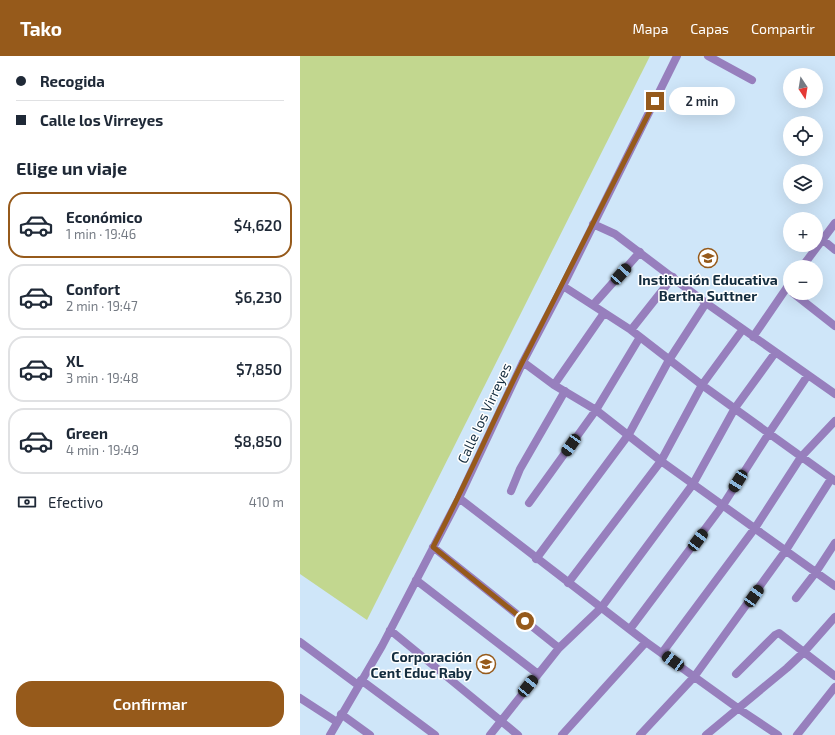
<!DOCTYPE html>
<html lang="es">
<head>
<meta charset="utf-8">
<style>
  :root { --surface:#fff; --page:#f2f2f3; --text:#1f2937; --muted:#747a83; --line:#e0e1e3; --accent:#965a1b }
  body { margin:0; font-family:"Exo 2",sans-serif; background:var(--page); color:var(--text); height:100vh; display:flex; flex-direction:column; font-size:15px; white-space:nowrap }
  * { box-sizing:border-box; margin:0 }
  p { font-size:13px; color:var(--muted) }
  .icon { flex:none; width:22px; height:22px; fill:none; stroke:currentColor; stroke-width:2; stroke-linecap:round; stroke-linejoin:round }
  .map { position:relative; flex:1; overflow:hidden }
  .drawer { display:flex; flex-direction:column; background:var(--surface); width:300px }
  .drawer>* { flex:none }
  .top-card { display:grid; align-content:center; height:88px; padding:0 16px; background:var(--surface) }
  .needle { width:26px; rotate:168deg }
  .fabs { position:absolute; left:483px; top:12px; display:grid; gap:8px }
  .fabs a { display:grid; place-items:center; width:40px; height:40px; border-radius:50%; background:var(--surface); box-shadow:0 4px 16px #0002; font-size:20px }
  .end { position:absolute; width:18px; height:18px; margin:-9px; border:5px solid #965a1b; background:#fff; box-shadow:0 0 0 2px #fff }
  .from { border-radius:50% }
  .bubble { position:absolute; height:28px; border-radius:14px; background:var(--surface); box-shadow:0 4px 16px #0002; font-size:13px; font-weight:600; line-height:28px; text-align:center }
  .car { position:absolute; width:12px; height:24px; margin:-12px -6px; border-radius:5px; box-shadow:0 0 3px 1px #0007; background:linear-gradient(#222 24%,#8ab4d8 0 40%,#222 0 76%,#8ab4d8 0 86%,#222 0) }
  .top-card b { display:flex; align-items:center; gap:14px; height:38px; font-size:15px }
  .top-card b+b { border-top:1px solid var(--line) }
  .top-card i { width:10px; height:10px; background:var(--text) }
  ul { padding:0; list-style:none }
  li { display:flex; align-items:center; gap:12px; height:66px; margin:0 8px 6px; padding:0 8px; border:2px solid var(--line); border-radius:16px }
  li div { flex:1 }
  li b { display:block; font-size:15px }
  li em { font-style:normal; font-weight:600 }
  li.on { border-color:var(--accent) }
  li>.icon { width:36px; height:36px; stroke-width:1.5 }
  h2 { padding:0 16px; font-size:18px; line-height:48px }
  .pay { display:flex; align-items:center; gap:10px; height:44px; padding:0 16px; font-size:15px }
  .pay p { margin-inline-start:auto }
  .action { display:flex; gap:8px; margin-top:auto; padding:8px 16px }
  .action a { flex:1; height:46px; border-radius:16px; background:var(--accent); color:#fff; font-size:16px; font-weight:600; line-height:46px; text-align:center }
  header { display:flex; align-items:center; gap:24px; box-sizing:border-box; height:56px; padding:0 20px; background:var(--accent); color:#fff }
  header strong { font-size:19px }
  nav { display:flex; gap:22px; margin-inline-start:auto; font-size:14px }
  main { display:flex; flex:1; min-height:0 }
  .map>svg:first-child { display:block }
  .green { fill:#c2d78f }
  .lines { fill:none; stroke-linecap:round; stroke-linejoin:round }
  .minor { stroke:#977fbd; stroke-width:8 }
  .route { stroke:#965a1b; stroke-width:5 }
  .labels { text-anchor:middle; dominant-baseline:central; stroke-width:3; stroke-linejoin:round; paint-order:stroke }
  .poi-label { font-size:14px; font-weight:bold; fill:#142d3f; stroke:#fff }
  .street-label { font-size:14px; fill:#142d3f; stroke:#fff }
</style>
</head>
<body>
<header>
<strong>Tako</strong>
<nav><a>Mapa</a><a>Capas</a><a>Compartir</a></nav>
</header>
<main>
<section class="drawer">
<div class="top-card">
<b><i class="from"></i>Recogida</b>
<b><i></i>Calle los Virreyes</b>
</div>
<h2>Elige un viaje</h2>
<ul>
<li class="on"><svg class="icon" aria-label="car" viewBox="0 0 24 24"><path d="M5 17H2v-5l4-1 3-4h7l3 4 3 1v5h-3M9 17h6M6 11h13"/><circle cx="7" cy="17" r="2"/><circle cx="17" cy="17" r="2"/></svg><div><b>Económico</b><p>1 min · 19:46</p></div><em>$4,620</em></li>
<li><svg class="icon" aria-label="car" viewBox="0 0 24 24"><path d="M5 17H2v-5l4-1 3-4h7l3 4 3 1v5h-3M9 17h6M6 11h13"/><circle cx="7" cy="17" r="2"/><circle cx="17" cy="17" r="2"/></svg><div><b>Confort</b><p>2 min · 19:47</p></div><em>$6,230</em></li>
<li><svg class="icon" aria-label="car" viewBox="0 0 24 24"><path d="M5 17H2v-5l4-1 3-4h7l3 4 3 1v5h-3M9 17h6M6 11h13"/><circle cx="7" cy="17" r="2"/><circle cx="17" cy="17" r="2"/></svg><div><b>XL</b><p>3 min · 19:48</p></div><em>$7,850</em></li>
<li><svg class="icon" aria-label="car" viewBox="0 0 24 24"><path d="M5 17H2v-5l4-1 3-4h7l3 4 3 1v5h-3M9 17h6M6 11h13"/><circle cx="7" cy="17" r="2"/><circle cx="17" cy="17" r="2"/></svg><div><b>Green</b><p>4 min · 19:49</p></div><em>$8,850</em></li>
</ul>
<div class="pay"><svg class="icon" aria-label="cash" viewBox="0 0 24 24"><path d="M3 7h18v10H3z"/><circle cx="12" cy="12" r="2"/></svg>Efectivo<p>410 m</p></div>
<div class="action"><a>Confirmar</a></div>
</section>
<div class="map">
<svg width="535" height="679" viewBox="0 0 535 679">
  <rect width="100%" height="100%" fill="#cfe6f9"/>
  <!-- green -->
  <path class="green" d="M0,0H350L67,564L0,518Z"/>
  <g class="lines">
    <!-- minor -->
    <path class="minor" d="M408,0L452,24
      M293,168L315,178L406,247L535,338
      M523,184L535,194
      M502,211L535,167
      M263,230L331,274L402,329L535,425
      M493,237L535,270
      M293,249L340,196
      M331,274L373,221
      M453,281L490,227
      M223,306L254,329L296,354L361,405L535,530
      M254,329L304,257
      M211,435L220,413L265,335
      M159,442L346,586L439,653L478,679
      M229,447L296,354L340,281
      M133,491L259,592
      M236,503L329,378L369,304L406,247
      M116,524L238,618
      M268,527L361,405L402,329L443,273
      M496,542L516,516L535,487
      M330,573L423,449L469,377L508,319
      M90,574L218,679
      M0,586L58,629
      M362,597L455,472L501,401L535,365
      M436,618L475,579L479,577L535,620
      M61,624L135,679
      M0,642L37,666
      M41,658L70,679
      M30,679L82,590L159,442L223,306L263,230L377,0
      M190,679L259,592L301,552L393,428L435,352L475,297
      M262,679L346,586
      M340,679L394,621L486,494L531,423
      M406,679L487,612L504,596L535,561
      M497,679L535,631"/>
  </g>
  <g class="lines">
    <!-- route -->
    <path class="route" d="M225,565L133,491C165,430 192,367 223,305C267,219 311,132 355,45"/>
  </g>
  <!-- icons -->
  <defs>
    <g id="school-ring" transform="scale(1)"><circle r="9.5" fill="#fff" stroke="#965a1b" stroke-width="1.5"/><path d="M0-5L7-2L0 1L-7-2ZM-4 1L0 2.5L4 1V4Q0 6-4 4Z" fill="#965a1b"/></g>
  </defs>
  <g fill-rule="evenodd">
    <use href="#school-ring" x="408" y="202"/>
    <use href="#school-ring" x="186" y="608"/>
  </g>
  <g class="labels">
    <!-- poi labels -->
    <g class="poi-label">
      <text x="408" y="223">Institución Educativa<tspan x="408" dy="16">Bertha Suttner</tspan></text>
      <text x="172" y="600" text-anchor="end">Corporación<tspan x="172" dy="16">Cent Educ Raby</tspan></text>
    </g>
    <!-- street labels -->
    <g class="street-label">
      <text transform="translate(184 357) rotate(-65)">Calle los Virreyes</text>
    </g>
  </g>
</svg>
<div class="fabs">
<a><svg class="needle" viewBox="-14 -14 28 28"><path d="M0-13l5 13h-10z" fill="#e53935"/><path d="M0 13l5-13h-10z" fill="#747a83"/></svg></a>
<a><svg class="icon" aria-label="locate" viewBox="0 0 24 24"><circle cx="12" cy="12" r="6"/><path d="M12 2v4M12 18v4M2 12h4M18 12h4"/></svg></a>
<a><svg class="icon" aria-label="layers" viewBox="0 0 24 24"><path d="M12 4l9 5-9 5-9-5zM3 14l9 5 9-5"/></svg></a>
<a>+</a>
<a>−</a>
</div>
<i class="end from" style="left:225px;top:565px"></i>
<i class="end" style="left:355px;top:45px"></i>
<div class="bubble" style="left:369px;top:31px;width:66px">2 min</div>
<i class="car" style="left:321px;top:218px;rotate:42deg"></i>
<i class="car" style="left:271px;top:389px;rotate:215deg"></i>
<i class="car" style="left:438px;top:425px;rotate:212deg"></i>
<i class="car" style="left:398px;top:484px;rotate:37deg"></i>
<i class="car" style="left:454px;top:540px;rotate:35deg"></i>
<i class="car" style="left:373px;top:605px;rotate:306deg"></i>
<i class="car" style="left:228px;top:630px;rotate:39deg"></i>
</div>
</main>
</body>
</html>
